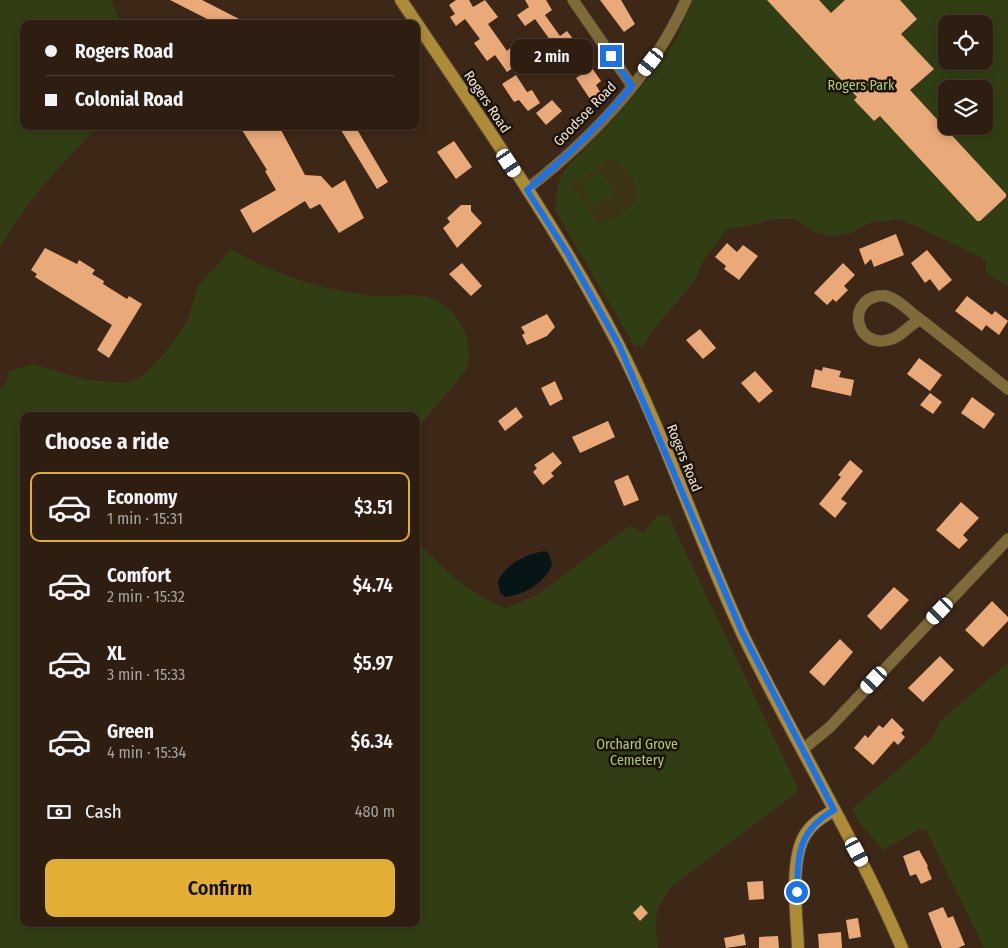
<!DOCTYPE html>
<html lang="en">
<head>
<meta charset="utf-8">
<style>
  :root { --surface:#2e1d11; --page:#3a2a1f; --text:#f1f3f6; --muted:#a7a29f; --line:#493b31; --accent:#e2af34 }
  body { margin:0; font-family:"Fira Sans Condensed",sans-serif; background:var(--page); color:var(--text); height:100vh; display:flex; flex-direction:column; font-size:19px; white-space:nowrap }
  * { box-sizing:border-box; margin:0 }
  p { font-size:16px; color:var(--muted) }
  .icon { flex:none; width:28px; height:28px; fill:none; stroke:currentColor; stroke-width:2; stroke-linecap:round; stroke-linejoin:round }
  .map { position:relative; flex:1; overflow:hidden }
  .details { position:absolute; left:20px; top:412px; width:400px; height:515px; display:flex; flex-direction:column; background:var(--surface); border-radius:10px; box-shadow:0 2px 12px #0003,0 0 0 1px var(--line) }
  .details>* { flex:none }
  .top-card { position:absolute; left:20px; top:20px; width:400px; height:110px; border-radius:10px; box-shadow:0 2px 12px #0003,0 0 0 1px var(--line); display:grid; align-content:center; height:110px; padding:0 25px; background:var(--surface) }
  .controls { position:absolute; left:938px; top:15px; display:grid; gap:10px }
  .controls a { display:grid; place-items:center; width:55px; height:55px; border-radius:10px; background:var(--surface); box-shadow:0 2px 12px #0003,0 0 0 1px var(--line); font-size:25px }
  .end { position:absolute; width:22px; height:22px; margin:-11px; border:6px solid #1a73e8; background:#fff; box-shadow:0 0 0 2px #fff }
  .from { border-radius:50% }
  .bubble { position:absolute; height:35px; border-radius:10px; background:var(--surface); box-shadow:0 2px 12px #0003,0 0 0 1px var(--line); font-size:16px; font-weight:600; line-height:35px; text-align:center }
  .car { position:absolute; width:15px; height:30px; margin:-15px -8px; border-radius:6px; box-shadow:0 0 4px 1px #0007; background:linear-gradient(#fff 24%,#345 0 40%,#fff 0 76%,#345 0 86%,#fff 0) }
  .top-card b { display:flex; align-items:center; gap:18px; height:48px; font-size:19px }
  .top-card b+b { border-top:1px solid var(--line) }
  .top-card i { width:12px; height:12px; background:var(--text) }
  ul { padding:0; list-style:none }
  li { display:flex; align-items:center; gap:15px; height:70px; margin:0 10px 8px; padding:0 15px; border:2px solid transparent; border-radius:10px }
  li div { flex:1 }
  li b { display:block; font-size:19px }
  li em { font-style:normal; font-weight:600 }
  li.selected { border-color:var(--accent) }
  li>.icon { width:45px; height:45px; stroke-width:1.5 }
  h2 { padding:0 25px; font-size:22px; line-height:60px }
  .pay { display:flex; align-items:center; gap:12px; height:55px; padding:0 25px; font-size:19px }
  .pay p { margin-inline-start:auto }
  .button { display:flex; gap:10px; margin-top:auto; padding:10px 25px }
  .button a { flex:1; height:58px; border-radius:10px; background:var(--accent); color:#111; font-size:20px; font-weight:600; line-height:58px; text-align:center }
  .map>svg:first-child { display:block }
  .green { fill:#313e14; fill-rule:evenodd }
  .sand { fill:#3c3414; fill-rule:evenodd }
  .water { fill:#071516 }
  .building { fill:#eaa979 }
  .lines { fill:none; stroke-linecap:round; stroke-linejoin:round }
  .street-casing { stroke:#5a4536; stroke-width:12 }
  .secondary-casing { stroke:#5a4536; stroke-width:14 }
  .street { stroke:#7f6a39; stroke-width:11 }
  .secondary { stroke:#ad8c38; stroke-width:12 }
  .route { stroke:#1a73e8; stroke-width:6 }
  .labels { text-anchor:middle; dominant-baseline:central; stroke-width:5; stroke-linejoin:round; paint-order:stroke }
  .park-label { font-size:14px; fill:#aece6c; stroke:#1c130c }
  .street-label { font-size:14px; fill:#f2e4da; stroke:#1c130c }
</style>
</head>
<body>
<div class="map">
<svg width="1008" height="948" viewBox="0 0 1008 948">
  <rect width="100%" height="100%" fill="#3d2717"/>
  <!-- green -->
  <path class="green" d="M0,0H111L122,24H24V126H99C62,163 25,202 0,248Z
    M692,0H1008V286L986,272V263L981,257L900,219L870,223L851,233L831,236L814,232L795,219H773L758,224L727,229L705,258L694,282L649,335L645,346L637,345L635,347L555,210L558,183L565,169L613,120L652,74L677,39ZM946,24H984V61H946ZM946,89H984V126H946Z
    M231,249C266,269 302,283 342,291C358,294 375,297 391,296C398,296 406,294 414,295C450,296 476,333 467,367C466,373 424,420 416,429V416H24V924H416V540C441,568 471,595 506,608L537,595L629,526L644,532L658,515H668L798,788L795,794L672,886C653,912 655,917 658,948H0V389C6,385 9,379 7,372L32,364L87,380L128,383L144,375L168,349L188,320L198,286Z
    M1008,663V948H984L926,830H919L883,850L862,826L852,809L932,740L940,721Z"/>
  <!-- sand -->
  <path class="sand" d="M614,159C631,167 635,179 637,197C631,209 612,223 599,223L594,220L578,192L572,190L575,178L581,179L608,160ZM599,171L616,192L593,208L582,190L584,182Z"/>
  <!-- water -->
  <path class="water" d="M545,551L549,554L552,565C545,583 524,595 505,597L500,593L498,581C506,564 526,554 545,551Z"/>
  <!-- building -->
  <path class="building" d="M170,0H202L249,24H217Z
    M456,0H469L473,7L485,0L498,17L488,24L507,51L510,48L520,63L507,72L495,55L487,61L474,43L480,39L465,19L456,26L450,17L455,14L449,5Z
    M525,0H546L552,10L545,15L560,36L567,31L579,47L563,58L535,19L525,26L517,15L529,7Z
    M600,0H621L635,24L624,32Z
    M767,0H819L831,13L845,0H900L917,19L901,34L934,69L910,90L1006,194V197L980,221H977L880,116L874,121L854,100L857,97Z
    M592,68L601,81L596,85L602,95L592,102L576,78Z
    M516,75L527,92L532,90L540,103L528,111L519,100L514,102L502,84Z
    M552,100L562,111L546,125L536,113Z
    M248,126H277L280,131L281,130L305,175L321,176L332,188L345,180L364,218L339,233L320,204L310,209L305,201L253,233L240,210L276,190L265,171L267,170L242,130Z
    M348,126H355L388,182L377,189L341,130Z
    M454,141L472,167L456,179L437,152Z
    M461,205H471V211L482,223L457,248L443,228L450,222L447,218Z
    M896,234L904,255L874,267L871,259L865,265L859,249Z
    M727,243L737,252L743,245L758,256L739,280L724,269L726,266L715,257Z
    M45,248L77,264L79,260L95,270L92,274L104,281L103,284L127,299L129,296L142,304L109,358L97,350L112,325L35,277L37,274L31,270Z
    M927,250L952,280L939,291L930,279L925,283L911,263Z
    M462,263L482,286L471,296L449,274Z
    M843,263L855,275L844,286L848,290L836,302L833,299L827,305L814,293Z
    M967,296L992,315L995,311L1008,321L999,335L986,325L982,331L955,311Z
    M547,314L555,327L547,336L527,345L522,335L525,333L521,327Z
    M700,329L716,348L703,359L686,340Z
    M919,358L942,375L930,391L907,374Z
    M823,367L841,371L839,377L854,380L851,396L811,387L815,369L822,371Z
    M755,371L773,391L759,403L741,383Z
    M555,381L563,399L550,406L541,388Z
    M930,393L942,402L933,414L920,405Z
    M972,397L995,414L984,429L961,413Z
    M516,407L523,417L505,431L498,421Z
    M608,421L615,437L580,453L572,437Z
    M553,452L562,463L551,473L554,476L543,485L533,472L537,468L534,465Z
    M850,460L863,471L841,499L847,503L835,518L819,504L841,477L838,475Z
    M628,475L639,500L624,506L614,481Z
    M961,502L979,518L963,535L968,540L959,549L936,530Z
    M894,587L909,600L881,630L867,616Z
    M992,601L1008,617V621L983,647L965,630Z
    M840,639L853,652L824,686L809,672Z
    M940,656L954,670L923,702L908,688Z
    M892,718L904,730L901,733L905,737L898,745L894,741L873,765L854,748L865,735L868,738L879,725L883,728Z
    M919,850L928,866L927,867L932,879L921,884L916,874L910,876L903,856Z
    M763,881L764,899L749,900L747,882Z
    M641,905L648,913L640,921L633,913Z
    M943,907L948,918L953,916L965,945L958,948H942L928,913Z
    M858,918L861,937L849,939L846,920Z
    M841,932L842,948H819L818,934Z
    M744,934L746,945L726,948L724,938Z
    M778,936L779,948H759V937Z"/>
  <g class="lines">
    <!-- street casing -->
    <g class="street-casing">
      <path id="street" d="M573,0L632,86
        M527,189C591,139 652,76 686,0
        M920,320C909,324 901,338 888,340C856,348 846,302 878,296C882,296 886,295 889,297C900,301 909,311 917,317C948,341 978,365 1008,389
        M802,750L830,727L1008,539"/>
    </g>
    <!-- secondary casing -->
    <g class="secondary-casing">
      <path id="secondary" d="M401,0C476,112 555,223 617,342C666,437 698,539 743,635C794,741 856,840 902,948
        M798,948C797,918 789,861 805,835C812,823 823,817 834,810"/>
    </g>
    <!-- street -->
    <use href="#street" class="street"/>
    <!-- secondary -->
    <use href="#secondary" class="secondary"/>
  </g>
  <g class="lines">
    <!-- route -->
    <path class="route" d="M611,56L632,86C600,124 565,159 527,190L568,254L619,345L742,632L834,810C798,831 798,853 797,892"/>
  </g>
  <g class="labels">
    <!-- park labels -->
    <g class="park-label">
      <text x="861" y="85">Rogers Park</text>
      <text x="637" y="744">Orchard Grove<tspan x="637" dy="16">Cemetery</tspan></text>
    </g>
    <!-- street labels -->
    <g class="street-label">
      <text transform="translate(487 102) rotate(56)">Rogers Road</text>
      <text transform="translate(585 114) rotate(-46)">Goodsoe Road</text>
      <text transform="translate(684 458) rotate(68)">Rogers Road</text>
    </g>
  </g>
</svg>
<div class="controls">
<a><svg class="icon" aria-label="locate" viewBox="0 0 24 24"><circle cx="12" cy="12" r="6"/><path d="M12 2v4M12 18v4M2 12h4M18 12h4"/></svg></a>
<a><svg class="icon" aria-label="layers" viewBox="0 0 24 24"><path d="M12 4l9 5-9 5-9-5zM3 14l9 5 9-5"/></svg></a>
</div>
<i class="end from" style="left:797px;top:892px"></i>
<i class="end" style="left:611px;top:56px"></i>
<div class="bubble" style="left:511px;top:39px;width:82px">2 min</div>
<i class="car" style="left:651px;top:62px;rotate:218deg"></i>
<i class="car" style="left:509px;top:163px;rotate:146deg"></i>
<i class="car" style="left:940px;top:611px;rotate:224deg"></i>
<i class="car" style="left:874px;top:680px;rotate:223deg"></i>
<i class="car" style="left:857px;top:852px;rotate:152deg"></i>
<div class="top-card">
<b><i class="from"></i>Rogers Road</b>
<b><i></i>Colonial Road</b>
</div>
<section class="details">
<h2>Choose a ride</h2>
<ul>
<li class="selected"><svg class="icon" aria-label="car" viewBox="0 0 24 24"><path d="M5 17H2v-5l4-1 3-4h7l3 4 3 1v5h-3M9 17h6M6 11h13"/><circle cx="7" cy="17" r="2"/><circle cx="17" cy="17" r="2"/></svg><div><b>Economy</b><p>1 min · 15:31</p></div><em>$3.51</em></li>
<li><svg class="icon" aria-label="car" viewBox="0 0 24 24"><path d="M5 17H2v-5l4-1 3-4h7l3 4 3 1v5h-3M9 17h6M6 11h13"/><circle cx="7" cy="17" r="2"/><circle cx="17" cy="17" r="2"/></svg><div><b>Comfort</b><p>2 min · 15:32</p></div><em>$4.74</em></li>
<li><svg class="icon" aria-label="car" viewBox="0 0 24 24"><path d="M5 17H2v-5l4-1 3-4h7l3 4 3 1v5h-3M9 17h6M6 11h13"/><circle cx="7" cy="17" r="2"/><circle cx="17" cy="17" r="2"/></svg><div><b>XL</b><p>3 min · 15:33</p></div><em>$5.97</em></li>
<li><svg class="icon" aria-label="car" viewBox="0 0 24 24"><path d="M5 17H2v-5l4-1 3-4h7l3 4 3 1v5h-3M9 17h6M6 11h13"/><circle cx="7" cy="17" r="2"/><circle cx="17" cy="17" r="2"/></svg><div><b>Green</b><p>4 min · 15:34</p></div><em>$6.34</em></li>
</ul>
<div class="pay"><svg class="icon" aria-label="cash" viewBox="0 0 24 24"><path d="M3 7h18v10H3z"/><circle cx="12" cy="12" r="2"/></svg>Cash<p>480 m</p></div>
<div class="button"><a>Confirm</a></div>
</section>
</div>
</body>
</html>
